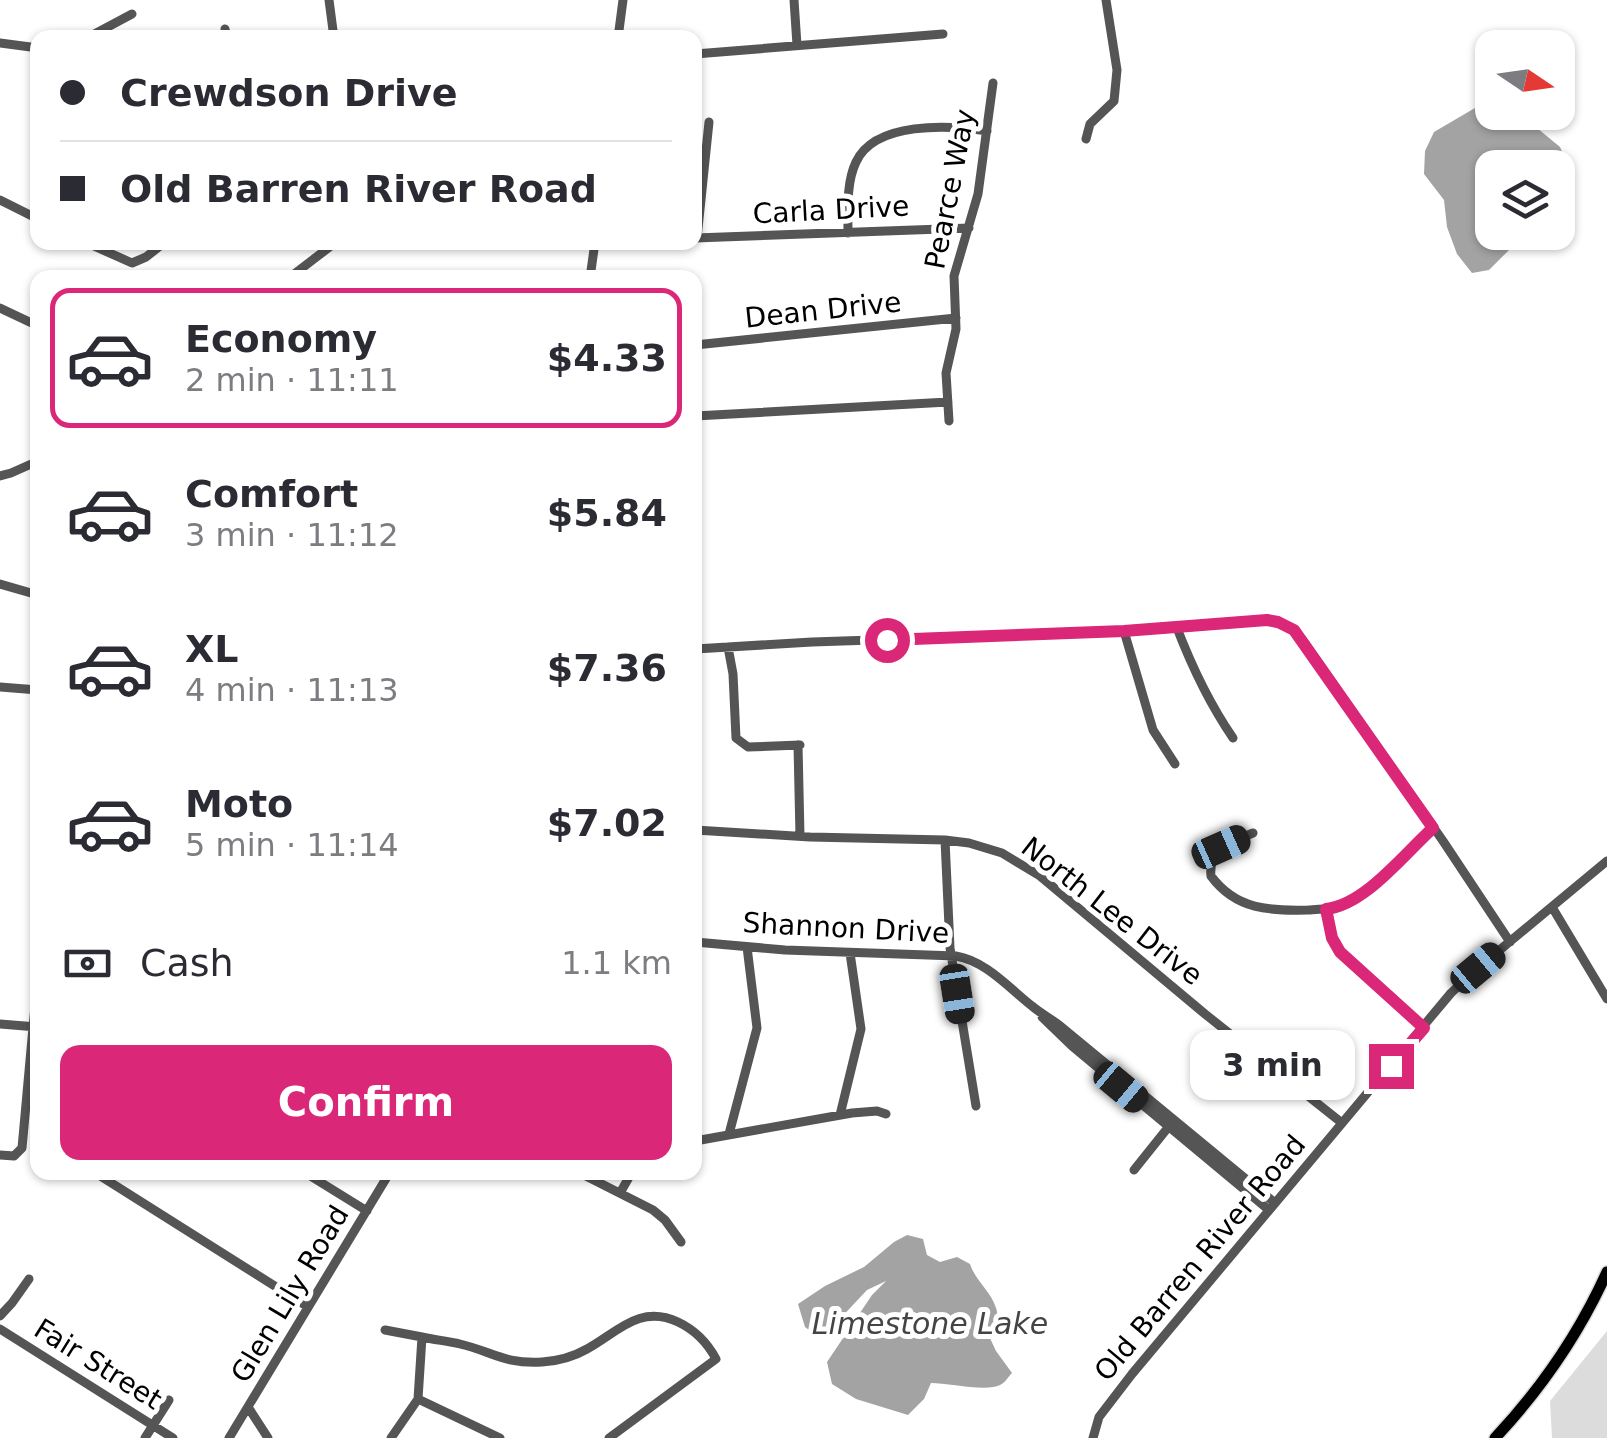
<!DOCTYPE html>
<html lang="en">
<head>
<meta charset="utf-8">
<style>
  :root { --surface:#fff; --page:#f7f7f7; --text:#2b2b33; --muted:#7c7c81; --line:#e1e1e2; --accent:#db2777 }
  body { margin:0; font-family:"DejaVu Sans",sans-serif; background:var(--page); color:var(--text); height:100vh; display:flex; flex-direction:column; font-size:38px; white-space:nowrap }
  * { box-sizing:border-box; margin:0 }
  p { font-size:32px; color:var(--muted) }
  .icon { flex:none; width:55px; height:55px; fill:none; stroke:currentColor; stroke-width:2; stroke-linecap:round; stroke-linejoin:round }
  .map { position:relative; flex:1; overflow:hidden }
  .drawer { position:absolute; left:30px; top:270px; width:672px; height:910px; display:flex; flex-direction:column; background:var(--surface); border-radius:20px; box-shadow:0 2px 8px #0004 }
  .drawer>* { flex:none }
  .banner { position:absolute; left:30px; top:30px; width:672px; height:220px; border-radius:20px; box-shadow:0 2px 8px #0004; display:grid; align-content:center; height:220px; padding:0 30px; background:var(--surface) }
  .needle { width:65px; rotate:103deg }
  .fabs { position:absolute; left:1475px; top:30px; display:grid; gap:20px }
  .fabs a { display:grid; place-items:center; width:100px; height:100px; border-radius:20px; background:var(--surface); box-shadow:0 2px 8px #0004; font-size:50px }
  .end { position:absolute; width:45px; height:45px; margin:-22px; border:12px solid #db2777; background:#fff; box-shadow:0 0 0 5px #fff }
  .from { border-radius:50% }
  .bubble { position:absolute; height:70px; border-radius:20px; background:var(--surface); box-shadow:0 2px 8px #0004; font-size:32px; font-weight:800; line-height:70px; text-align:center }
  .car { position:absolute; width:30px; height:60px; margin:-30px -15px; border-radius:12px; box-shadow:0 0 8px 2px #0007; background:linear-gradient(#222 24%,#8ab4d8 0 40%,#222 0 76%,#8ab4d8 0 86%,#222 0) }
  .banner b { display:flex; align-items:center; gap:35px; height:95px; font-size:38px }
  .banner b+b { border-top:2px solid var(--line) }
  .banner i { width:25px; height:25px; background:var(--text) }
  ul { padding:18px 0 0; list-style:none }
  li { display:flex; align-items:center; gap:30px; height:140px; margin:0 20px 15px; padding:0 10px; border:5px solid transparent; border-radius:20px }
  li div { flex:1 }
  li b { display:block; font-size:38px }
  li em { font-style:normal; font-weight:800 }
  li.selected { border-color:var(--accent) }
  li>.icon { width:90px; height:90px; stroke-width:1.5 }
  .pay { display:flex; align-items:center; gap:25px; height:110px; padding:0 30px; font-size:38px }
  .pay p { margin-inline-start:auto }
  .action { display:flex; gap:20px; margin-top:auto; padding:20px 30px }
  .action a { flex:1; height:115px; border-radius:20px; background:var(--accent); color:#fff; font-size:40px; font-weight:800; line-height:115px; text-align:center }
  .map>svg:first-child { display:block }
  .green { fill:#dcdcdc }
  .water { fill:#a3a3a3 }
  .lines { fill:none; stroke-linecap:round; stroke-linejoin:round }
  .major-casing { stroke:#dbdbdb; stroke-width:14 }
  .minor { stroke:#555; stroke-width:9 }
  .major { stroke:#000; stroke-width:11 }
  .route { stroke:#db2777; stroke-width:12 }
  .labels { text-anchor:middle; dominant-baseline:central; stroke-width:10; stroke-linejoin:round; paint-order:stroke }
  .street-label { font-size:28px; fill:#000; stroke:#fff }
  .water-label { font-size:30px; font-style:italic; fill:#444; stroke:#fff }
</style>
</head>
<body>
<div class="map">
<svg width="1607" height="1438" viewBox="0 0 1607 1438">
  <rect width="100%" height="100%" fill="#fff"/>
  <!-- green -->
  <path class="green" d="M1607,1331V1438H1552L1550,1401Z"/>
  <!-- water -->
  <path class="water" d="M1492,98V112L1519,113L1560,147L1566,161L1558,177V168H1492V232L1521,233L1510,249L1489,270L1472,273L1457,254L1447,227L1444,200L1424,174L1425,151L1434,132Z
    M907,1235L923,1239L927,1255L940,1262L957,1257L970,1264C976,1282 991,1291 996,1308C998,1313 997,1319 998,1325L989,1336L996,1351L1012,1373C1008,1377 1005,1383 1000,1385C987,1392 948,1383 931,1383L924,1399L908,1415L856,1399L832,1384L827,1362L872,1295L886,1281L867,1290L821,1339L805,1327L798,1304L825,1286L864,1267L894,1242Z"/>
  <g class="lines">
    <!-- major casing -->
    <g class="major-casing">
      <path id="major" d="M1495,1438C1541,1389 1579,1334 1607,1272"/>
    </g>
    <!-- minor -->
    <path class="minor" d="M329,0L334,38
      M794,0L797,45
      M225,29L227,38
      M87,38L132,14
      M618,38L623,0
      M0,43L38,48
      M695,54L943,34
      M1086,139L1090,124L1114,101L1117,70L1106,0
      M0,200L38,219
      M848,233C848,211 846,183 856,162C875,121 949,125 987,131
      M695,238L969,228
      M697,238L709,122
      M85,242L132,263L146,257L165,242
      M289,278L336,242
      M590,278L595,242
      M0,308L38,326
      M695,345L956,318
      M695,416L948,402
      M949,421L946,373L956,329L954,276L978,194L993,83
      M0,476L11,473L38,461
      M0,584L38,595
      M1177,628C1192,667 1209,703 1233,738
      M1124,631L1153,730L1175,764
      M728,647L733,674L736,738L748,747L800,745
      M695,649L812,642L1060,634L1177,628L1267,620L1289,627L1302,639L1443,841L1510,942
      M0,687L38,690
      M798,745L800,836
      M695,830L810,837L945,840L969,843L1002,853L1040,876L1205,1014L1342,1123
      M1253,833C1231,842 1208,849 1211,876C1236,910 1270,911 1308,910C1324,909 1339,909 1353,900C1382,883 1408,851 1433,828
      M945,840L950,948L976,1106
      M1552,907L1607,999
      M1325,909L1332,938L1340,952L1424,1028
      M695,942L785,950L956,956C986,961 1009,988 1032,1006C1040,1013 1050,1018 1059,1025L1275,1203
      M1042,1017L1072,1046L1269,1210
      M0,1024L37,1027
      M840,1115L861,1029L850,953
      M729,1134L757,1028L747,947
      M695,1141L852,1113L877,1111L886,1114
      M0,1155L14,1156L22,1148L38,973
      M1134,1170L1170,1125
      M94,1172L308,1307
      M304,1172L367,1211
      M578,1172L653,1210L665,1220L681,1242
      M620,1193L632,1172
      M0,1316L12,1303L29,1279
      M0,1329L173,1438
      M385,1330L422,1337
      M418,1399L422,1337C435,1340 448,1341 460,1344C494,1352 503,1364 542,1362C558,1361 573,1357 587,1349C617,1333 639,1304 678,1322C695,1330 707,1342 716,1359L609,1438
      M248,1407L268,1438
      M145,1438L169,1400
      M229,1438L390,1172
      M391,1438L418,1399L500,1438
      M1093,1438L1099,1417L1132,1374L1451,993L1478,968L1607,861"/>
    <!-- major -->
    <use href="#major" class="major"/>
  </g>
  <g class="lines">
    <!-- route -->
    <path class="route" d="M887,640L1124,631L1267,620L1278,622L1294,630L1433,828C1404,854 1365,905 1326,909L1332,938L1340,952L1424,1028L1391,1066"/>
  </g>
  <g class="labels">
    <!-- street labels -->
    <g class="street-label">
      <text transform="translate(950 189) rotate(-79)">Pearce Way</text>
      <text transform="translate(831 210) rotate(-3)">Carla Drive</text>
      <text transform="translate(823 310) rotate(-6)">Dean Drive</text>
      <text transform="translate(1112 911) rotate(38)">North Lee Drive</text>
      <text transform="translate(846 928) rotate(3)">Shannon Drive</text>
      <text transform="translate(1200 1258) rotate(-50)">Old Barren River Road</text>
      <text transform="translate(290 1294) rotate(-59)">Glen Lily Road</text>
      <text transform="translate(98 1364) rotate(32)">Fair Street</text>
    </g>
    <!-- water labels -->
    <g class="water-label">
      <text x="930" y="1323">Limestone Lake</text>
    </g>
  </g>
</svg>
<div class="fabs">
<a><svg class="needle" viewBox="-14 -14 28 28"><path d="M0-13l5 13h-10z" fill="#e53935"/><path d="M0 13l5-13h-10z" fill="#7c7c81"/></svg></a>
<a><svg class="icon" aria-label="layers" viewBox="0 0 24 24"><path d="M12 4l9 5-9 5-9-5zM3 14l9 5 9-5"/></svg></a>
</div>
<i class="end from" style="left:887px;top:640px"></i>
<i class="end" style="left:1391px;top:1066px"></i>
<div class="bubble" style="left:1190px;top:1030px;width:165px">3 min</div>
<i class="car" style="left:1221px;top:847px;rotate:66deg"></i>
<i class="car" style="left:1478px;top:968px;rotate:50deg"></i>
<i class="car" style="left:957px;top:994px;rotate:171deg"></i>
<i class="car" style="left:1121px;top:1087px;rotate:130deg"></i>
<div class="banner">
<b><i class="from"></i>Crewdson Drive</b>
<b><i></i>Old Barren River Road</b>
</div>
<section class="drawer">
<ul>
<li class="selected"><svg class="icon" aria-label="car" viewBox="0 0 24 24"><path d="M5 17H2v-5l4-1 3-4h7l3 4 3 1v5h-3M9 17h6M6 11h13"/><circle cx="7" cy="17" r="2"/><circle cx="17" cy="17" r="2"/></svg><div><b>Economy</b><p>2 min · 11:11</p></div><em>$4.33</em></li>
<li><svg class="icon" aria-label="car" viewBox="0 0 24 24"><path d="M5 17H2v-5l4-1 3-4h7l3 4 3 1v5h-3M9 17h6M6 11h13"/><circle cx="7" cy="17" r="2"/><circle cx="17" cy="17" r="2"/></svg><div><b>Comfort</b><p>3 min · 11:12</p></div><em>$5.84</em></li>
<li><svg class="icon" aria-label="car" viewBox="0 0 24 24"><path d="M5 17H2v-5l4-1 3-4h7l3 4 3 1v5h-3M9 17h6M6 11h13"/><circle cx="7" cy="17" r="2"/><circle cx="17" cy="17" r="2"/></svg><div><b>XL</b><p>4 min · 11:13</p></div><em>$7.36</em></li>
<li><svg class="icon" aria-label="car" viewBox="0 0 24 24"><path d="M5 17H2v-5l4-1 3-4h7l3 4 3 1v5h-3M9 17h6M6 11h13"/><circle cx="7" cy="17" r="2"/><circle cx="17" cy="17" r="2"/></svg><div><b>Moto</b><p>5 min · 11:14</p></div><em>$7.02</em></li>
</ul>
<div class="pay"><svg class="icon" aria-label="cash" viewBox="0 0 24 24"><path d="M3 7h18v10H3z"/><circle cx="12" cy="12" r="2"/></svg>Cash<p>1.1 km</p></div>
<div class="action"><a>Confirm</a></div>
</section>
</div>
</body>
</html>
